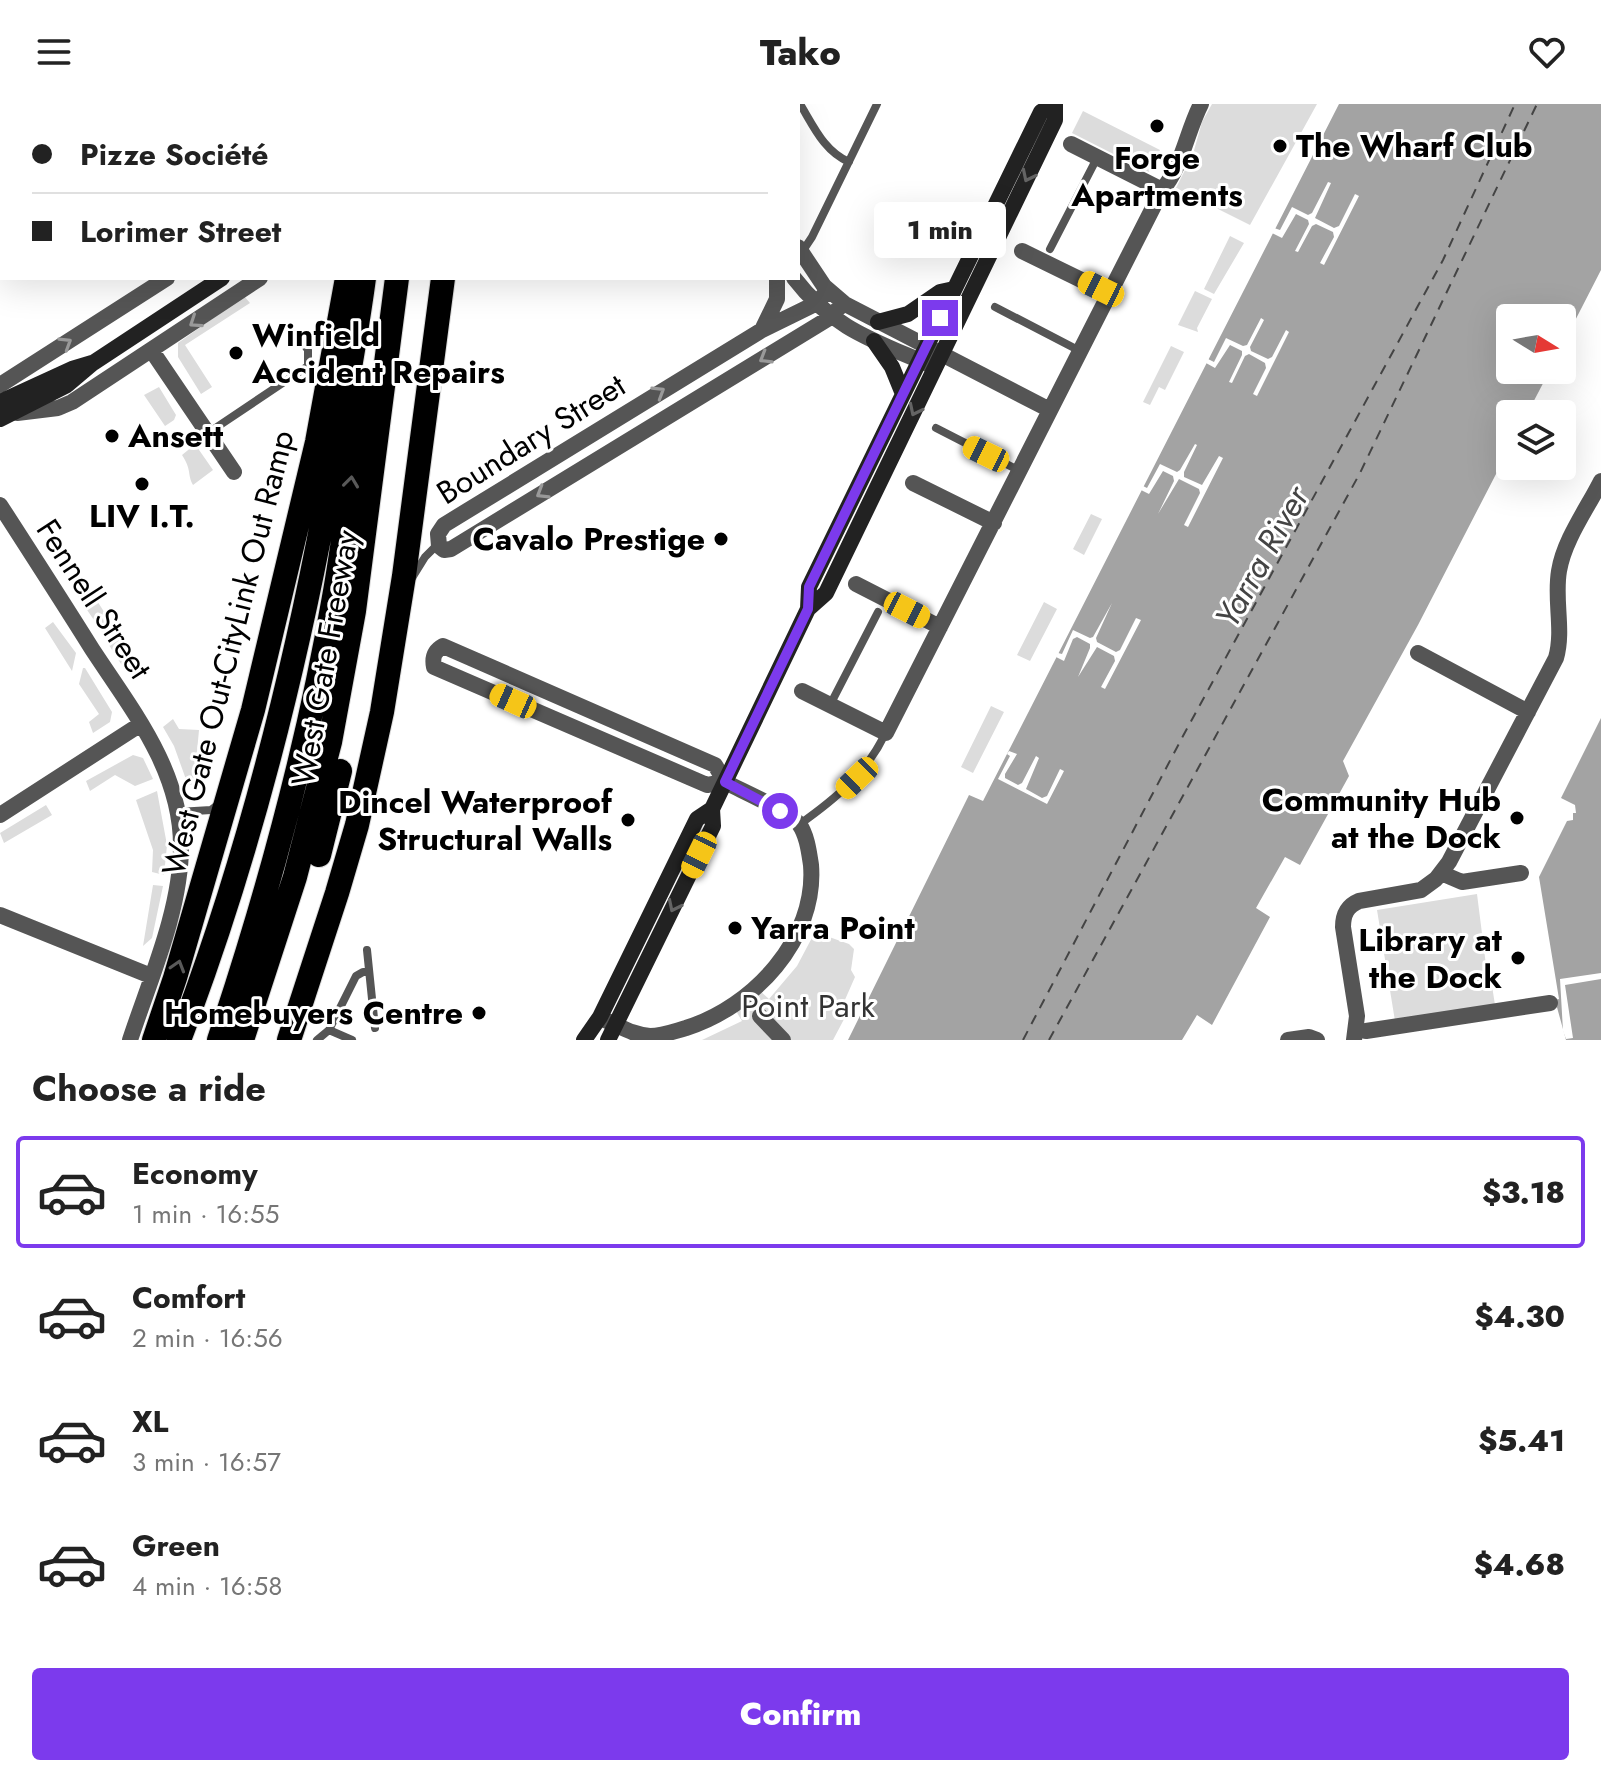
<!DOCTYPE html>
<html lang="en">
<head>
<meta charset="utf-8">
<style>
  :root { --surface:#fff; --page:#f6f6f6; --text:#222; --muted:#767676; --line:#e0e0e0; --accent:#7c3aed }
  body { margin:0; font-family:Jost,sans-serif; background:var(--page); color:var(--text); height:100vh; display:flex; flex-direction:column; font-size:30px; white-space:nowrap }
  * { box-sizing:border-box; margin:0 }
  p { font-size:26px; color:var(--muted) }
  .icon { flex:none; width:44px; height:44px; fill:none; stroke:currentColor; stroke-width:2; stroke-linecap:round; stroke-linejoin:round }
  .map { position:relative; height:936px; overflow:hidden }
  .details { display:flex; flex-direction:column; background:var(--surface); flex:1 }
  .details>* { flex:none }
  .top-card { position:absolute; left:0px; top:0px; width:800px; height:176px; box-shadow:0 8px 32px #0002; display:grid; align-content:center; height:176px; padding:0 32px; background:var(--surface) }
  .needle { width:52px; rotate:101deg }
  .tools { position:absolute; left:1496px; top:200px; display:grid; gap:16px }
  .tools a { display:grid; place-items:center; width:80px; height:80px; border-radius:8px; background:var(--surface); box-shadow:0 8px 32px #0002; font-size:40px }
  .end { position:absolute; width:36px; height:36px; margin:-18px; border:10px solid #7c3aed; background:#fff; box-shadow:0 0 0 4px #fff }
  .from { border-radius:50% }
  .bubble { position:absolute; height:56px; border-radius:8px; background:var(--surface); box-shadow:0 8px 32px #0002; font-size:26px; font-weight:800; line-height:56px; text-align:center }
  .car { position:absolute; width:24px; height:48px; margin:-24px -12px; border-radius:10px; box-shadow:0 0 6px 2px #0007; background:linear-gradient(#f5c518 24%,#345 0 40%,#f5c518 0 76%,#345 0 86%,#f5c518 0) }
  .top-card b { display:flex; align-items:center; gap:28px; height:76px; font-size:30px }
  .top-card b+b { border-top:2px solid var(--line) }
  .top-card i { width:20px; height:20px; background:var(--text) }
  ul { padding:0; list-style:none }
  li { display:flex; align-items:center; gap:24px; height:112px; margin:0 16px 12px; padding:0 16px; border:4px solid transparent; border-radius:8px }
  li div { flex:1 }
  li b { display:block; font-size:30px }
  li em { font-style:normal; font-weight:800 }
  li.on { border-color:var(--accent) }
  li>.icon { width:72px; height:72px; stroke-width:1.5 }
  h2 { padding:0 32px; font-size:36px; line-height:96px }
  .primary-button { display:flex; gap:16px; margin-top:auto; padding:16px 32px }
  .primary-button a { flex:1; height:92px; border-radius:8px; background:var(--accent); color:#fff; font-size:32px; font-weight:800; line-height:92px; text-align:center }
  header { display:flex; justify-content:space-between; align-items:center; height:104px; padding:0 32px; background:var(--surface); font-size:36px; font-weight:800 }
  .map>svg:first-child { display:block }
  .green { fill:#dcdcdc }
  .water { fill:#a3a3a3 }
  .pier { fill:#fff }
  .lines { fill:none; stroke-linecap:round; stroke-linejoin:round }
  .ferry { stroke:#444; stroke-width:2; stroke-dasharray:10 8; stroke-linecap:butt }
  .highway-casing { stroke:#dbdbdb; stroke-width:26 }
  .lane { stroke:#555; stroke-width:8 }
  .street { stroke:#555; stroke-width:16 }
  .secondary { stroke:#222; stroke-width:16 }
  .highway { stroke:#000; stroke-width:24 }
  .oneway { stroke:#646464 }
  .oneway2 { stroke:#999 }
  .oneway3 { stroke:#595959 }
  .route { stroke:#7c3aed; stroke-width:10 }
  .poi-dot { fill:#000; stroke:#fff; stroke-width:3 }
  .labels { text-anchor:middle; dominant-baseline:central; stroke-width:6; stroke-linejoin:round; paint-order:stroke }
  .poi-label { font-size:32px; font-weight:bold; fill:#000; stroke:#fff; text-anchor:end }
  .street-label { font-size:32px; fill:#000; stroke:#fff }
  .park-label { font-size:32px; fill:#333; stroke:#fff }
  .water-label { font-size:34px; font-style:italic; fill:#444; stroke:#fff }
</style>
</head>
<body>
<header><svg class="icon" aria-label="menu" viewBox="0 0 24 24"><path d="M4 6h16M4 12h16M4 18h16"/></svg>Tako<svg class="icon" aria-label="heart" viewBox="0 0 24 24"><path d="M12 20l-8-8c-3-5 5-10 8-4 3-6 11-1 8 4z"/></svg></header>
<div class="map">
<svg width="1601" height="936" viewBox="0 0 1601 936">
  <rect width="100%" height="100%" fill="#fff"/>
  <!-- green -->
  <path class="green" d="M1212,0H1317L1250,121L1176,84L1193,50L1202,18Z
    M1083,7L1160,46L1149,68L1072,29Z
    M1230,132L1244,139L1214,190L1204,185Z
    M1195,187L1212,195L1197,224L1198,228L1178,221Z
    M244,192L250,199L185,241L212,283L201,290L178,253V239Z
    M1171,242L1184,248L1165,286L1159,283L1150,301L1143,298Z
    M159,283L176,311L174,316L165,322L144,291Z
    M193,342L197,343L213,366L193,381C187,370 192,366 182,351Z
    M1091,410L1102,415L1084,451L1073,445Z
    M89,484L113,522L103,529L78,493Z
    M1044,498L1057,505L1030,557L1017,551Z
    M53,518L76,549L72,567L45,524Z
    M117,529L136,558L123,563L107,538V535Z
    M83,564H85L112,608L110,618L93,629L89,618L99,610L79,580Z
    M991,602L1004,608L973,669L961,663Z
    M173,615L179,625L199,626L194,680L188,681L174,642L163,623Z
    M133,651L143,654L153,675L135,682L115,671L90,687L86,677Z
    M157,687L167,741L164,771L152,768L153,746L136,696Z
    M46,701L52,711L4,739L0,729Z
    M153,781L163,782L152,834L143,842Z
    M1477,790L1487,869H1490L1495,901L1395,917L1377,806Z
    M815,828L849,840L854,845L851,866L855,873L844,898L851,902L833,936H702L742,917L736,907L760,887L769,895L797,862Z"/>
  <!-- water -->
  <path class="water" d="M1339,0H1601V166L1562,242V214H1510V266H1550L1527,310H1510V343L1418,521L1343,657L1349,672L1300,761L1285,753L1256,804L1270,813L1212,921L1197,911L1182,936H848L969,691L983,697Z
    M1601,614V936H1566L1555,896L1559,895L1539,773L1567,717L1573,716V709H1576L1575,701L1561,694Z"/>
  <!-- pier -->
  <path class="pier" d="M1328,78L1331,79L1315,114L1334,124L1339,122L1355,90L1359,92L1324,161L1320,159L1334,133L1333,128L1316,120L1312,122L1298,148L1295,147L1309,120L1308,116L1296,110L1282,134L1272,129L1274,124L1280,126L1292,103L1308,111L1312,109Z
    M1261,214L1264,216L1250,243L1251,247L1268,255L1272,253L1286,226L1289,228L1257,292L1253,290L1266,264L1265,259L1249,250L1245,252L1232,279L1229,278L1242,251V247L1230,241L1215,264L1206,259L1208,255L1214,258L1226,234L1243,242L1247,241Z
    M1195,340L1197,341L1184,368V373L1202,381L1219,352L1223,354L1188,423L1184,421L1200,389L1199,385L1179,375L1158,410L1174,377L1173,372L1163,367L1149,390L1141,386L1143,382L1147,384L1160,360L1177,368L1180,366Z
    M1112,499L1096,534L1097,538L1116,548L1120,546L1136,514L1141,516L1105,585L1101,583L1115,557L1114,552L1097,543L1078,573L1090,544V540L1077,533L1073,535L1064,557L1056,553L1058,549L1062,550L1073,526L1090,534L1093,533Z
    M1009,647L1017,650L1005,670V674L1018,681L1022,679L1036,652L1039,654L1026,685L1042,694L1047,692L1060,665L1064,667L1047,700L998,675L1010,652L1007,650Z
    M1601,869V875L1565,881L1573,934L1566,935L1563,927L1560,875Z"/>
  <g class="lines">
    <!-- ferry -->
    <path class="ferry" d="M1023,936L1183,632L1443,156L1515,0
      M1049,936L1360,369L1537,0"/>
    <!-- highway casing -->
    <g class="highway-casing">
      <path id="highway" d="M366,2V0
        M388,2L389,0
        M416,2V0
        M461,2V0
        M319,751L340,667
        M154,936L175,874L253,606L317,338L347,174
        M179,936C251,748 299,553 334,354C345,294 356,234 364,174
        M219,936C267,793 308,642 334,493C347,421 354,348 364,275
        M242,936L295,773L330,638L354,507L397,174
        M289,936L337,789L357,721L382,608L404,472L443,174"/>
    </g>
    <!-- lane -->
    <path class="lane" d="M800,0C814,23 824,47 849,58
      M1050,145L1097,54
      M802,148L812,133L877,0
      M995,203L1080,247
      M936,324L1020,367
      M208,329L308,262V246L298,232
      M412,474L425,453L438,440
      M830,601L878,508
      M178,708L211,706L219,700
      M800,720C835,695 866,670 885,630
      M367,846L375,924
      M329,926L352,936
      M317,936L329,926L356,872L363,868H369"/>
    <!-- street -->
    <path class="street" d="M678,0L680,2
      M707,0L709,2
      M1071,40L1162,86
      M798,143L824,182L845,200L1050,306
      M1022,147L1110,190
      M794,174C833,225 875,237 932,262
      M828,187L815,200L762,226L444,421L438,430L439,442L444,446L451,445L831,213L843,199
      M762,226L777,195V174
      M152,247L234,368
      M0,281L167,174
      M17,309L58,304L72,298L260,174
      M913,379L994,419
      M0,401C31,449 62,497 92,545C132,606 181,666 181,742C181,806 150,875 130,936
      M856,480L940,523
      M443,542L715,661L725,678L707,681L434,563C432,553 434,547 443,542Z
      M1418,549L1528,608
      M802,587L886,629L1162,86C1182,63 1187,27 1201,0
      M0,711L141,620
      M1441,769L1462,778L1521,769
      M0,811L151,872
      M760,912L783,936
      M605,916C620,922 633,931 650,932C662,932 675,927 686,924C753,903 817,835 811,761C809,748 807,731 799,720C789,707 742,687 725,678
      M1366,927L1550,899
      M1288,936L1309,933L1317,936
      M1354,936L1357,912L1343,823C1343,811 1347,802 1359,797L1421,786L1436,775L1449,758L1556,554C1564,526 1554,496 1559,467C1564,436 1587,405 1601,377"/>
    <!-- secondary -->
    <path class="secondary" d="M474,2L476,0
      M878,218L908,210L940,188L954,185
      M874,237L892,263L903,290
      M0,298L72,265L92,259
      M0,315L67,281L93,259L222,174
      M808,505L809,483L1041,8L1053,0
      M584,936L600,913L697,715L712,705
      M608,936L713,722L712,705L808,505L826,489L1055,16V0"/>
    <!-- highway -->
    <use href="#highway" class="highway"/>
  </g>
  <!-- one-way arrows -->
  <defs><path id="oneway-chevron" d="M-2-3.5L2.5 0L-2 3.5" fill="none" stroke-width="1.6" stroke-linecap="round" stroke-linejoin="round" transform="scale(2)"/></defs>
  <g class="oneway">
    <use href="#oneway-chevron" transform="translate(1028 72) rotate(116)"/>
    <use href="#oneway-chevron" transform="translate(915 306) rotate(116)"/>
    <use href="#oneway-chevron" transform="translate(674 802) rotate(116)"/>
  </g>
  <g class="oneway2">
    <use href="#oneway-chevron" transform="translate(195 218) rotate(146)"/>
    <use href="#oneway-chevron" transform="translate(66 239) rotate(-32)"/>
    <use href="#oneway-chevron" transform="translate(765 254) rotate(149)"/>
    <use href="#oneway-chevron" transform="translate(659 288) rotate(-32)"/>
    <use href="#oneway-chevron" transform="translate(542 389) rotate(149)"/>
  </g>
  <g class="oneway3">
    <use href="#oneway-chevron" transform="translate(351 378) rotate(-83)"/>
    <use href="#oneway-chevron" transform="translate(178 862) rotate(-73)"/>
  </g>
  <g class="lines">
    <!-- route -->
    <path class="route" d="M780,707L725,678L808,505L809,483L940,214"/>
  </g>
  <!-- markers -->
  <g class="poi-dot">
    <circle cx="1157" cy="22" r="8"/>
    <circle cx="1280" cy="42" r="8"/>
    <circle cx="236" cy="249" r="8"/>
    <circle cx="112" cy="332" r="8"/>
    <circle cx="142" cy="380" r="8"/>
    <circle cx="721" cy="435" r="8"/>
    <circle cx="1517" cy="714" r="8"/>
    <circle cx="628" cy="716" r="8"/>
    <circle cx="735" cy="824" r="8"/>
    <circle cx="1518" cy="854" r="8"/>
    <circle cx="479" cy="909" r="8"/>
  </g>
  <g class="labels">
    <!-- poi labels -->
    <g class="poi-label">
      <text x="1296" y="42" text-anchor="start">The Wharf Club</text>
      <text x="1157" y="54" text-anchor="middle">Forge<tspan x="1157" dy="37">Apartments</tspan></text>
      <text x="252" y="231" text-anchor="start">Winfield<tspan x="252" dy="37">Accident Repairs</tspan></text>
      <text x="128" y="332" text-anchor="start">Ansett</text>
      <text x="142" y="412" text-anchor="middle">LIV I.T.</text>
      <text x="705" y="435">Cavalo Prestige</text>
      <text x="1501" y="696">Community Hub<tspan x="1501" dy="37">at the Dock</tspan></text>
      <text x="612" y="698">Dincel Waterproof<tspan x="612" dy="37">Structural Walls</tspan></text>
      <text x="751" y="824" text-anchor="start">Yarra Point</text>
      <text x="1502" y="836">Library at<tspan x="1502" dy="37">the Dock</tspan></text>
      <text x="463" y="909">Homebuyers Centre</text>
    </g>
    <!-- street labels -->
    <g class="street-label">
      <text transform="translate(531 335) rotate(-32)">Boundary Street</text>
      <text transform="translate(94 495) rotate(57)">Fennell Street</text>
      <text transform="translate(228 549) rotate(-76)">West Gate Out-CityLink Out Ramp</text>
      <text transform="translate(325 554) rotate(-80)">West Gate Freeway</text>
    </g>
    <!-- park labels -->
    <g class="park-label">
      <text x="808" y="902">Point Park</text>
    </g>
    <!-- water labels -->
    <g class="water-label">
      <text transform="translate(1262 453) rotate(-61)">Yarra River</text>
    </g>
  </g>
</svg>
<div class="tools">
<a><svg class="needle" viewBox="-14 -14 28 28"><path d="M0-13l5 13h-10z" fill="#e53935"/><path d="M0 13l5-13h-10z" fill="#767676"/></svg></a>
<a><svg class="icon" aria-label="layers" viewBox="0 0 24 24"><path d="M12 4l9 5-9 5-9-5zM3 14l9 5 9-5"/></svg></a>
</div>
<i class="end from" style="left:780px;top:707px"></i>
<i class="end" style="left:940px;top:214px"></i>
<div class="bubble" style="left:874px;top:98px;width:132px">1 min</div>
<i class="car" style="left:1101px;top:185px;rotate:296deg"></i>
<i class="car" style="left:986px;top:350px;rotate:296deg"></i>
<i class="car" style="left:907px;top:506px;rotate:117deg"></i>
<i class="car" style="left:513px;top:597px;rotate:294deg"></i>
<i class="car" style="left:857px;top:674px;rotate:226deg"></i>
<i class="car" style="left:699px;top:751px;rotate:206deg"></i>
<div class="top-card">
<b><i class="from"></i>Pizze Société</b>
<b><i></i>Lorimer Street</b>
</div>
</div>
<section class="details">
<h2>Choose a ride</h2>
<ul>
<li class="on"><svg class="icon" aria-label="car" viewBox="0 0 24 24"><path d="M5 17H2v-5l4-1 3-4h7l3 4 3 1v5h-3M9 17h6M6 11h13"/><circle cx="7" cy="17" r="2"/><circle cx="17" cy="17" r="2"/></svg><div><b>Economy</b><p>1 min · 16:55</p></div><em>$3.18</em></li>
<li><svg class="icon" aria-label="car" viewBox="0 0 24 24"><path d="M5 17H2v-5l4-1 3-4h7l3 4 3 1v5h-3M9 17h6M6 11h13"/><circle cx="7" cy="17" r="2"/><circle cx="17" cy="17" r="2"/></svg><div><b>Comfort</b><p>2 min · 16:56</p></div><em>$4.30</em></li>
<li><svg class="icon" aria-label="car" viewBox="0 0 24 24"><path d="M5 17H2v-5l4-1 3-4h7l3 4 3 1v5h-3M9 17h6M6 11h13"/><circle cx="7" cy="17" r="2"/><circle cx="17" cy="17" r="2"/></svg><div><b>XL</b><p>3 min · 16:57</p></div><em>$5.41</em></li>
<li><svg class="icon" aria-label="car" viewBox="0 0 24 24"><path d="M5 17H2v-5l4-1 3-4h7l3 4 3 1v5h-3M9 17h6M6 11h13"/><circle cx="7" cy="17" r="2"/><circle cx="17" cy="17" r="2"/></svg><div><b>Green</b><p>4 min · 16:58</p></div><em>$4.68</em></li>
</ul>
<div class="primary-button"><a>Confirm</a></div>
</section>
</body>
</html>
